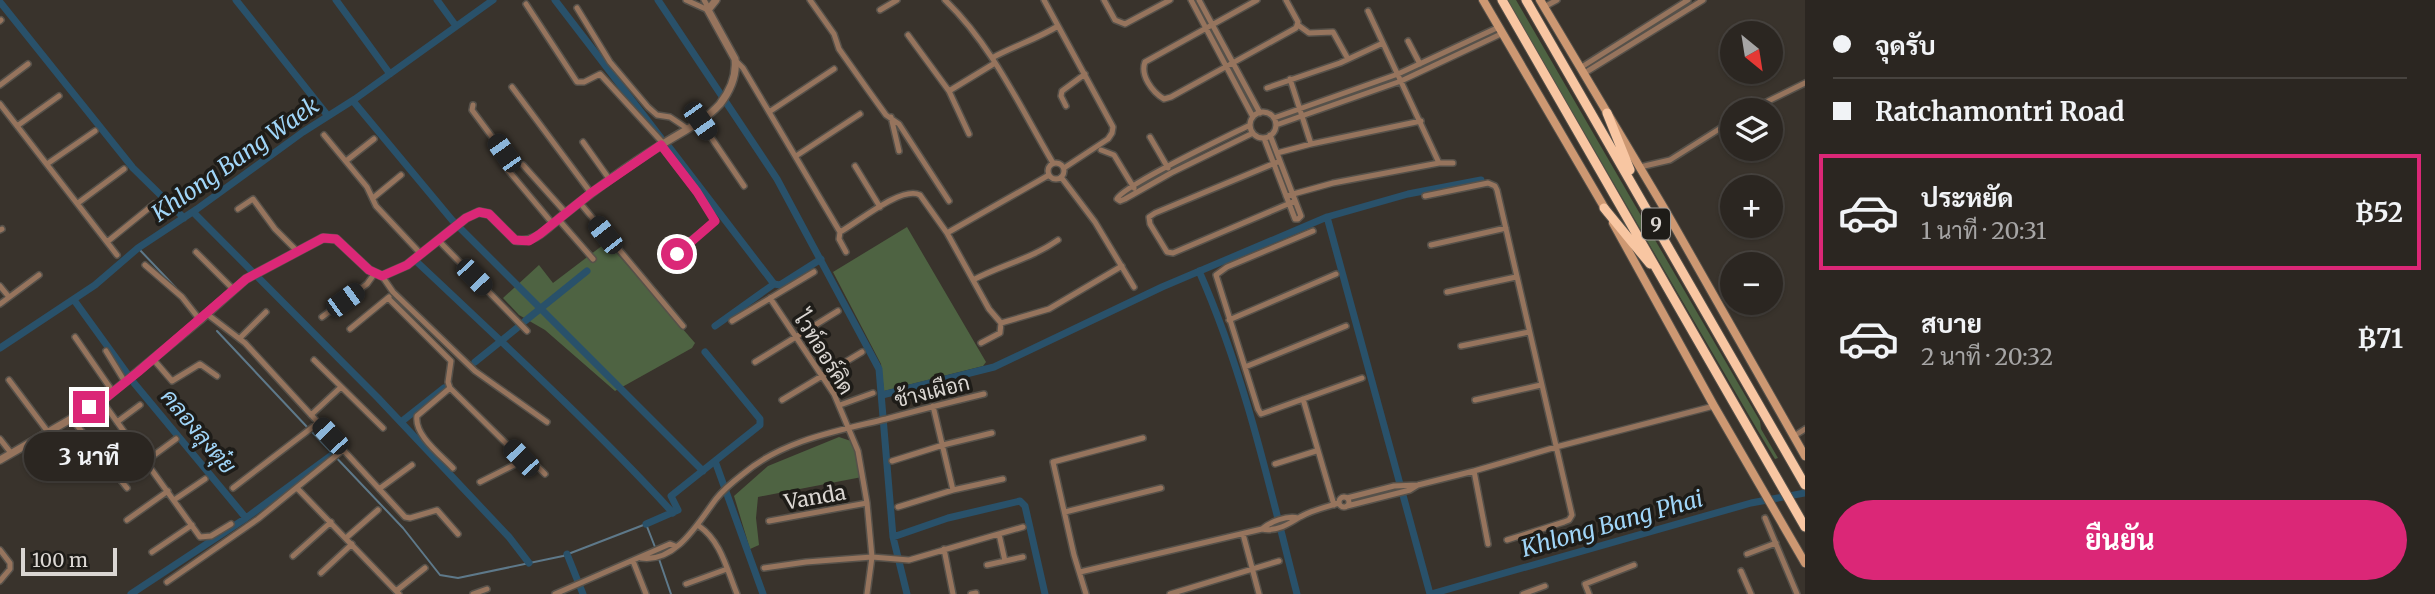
<!DOCTYPE html>
<html lang="th">
<head>
<meta charset="utf-8">
<style>
  :root { --surface:#2b2621; --page:#332e2a; --text:#f1f3f6; --muted:#a6a5a5; --line:#47433f; --accent:#db2777 }
  body { margin:0; font-family:Merriweather,Sarabun,serif; background:var(--page); color:var(--text); height:100vh; display:flex; flex-direction:column; font-size:26px; white-space:nowrap }
  * { box-sizing:border-box; margin:0 }
  p { font-size:23px; color:var(--muted) }
  .icon { flex:none; width:38px; height:38px; fill:none; stroke:currentColor; stroke-width:2; stroke-linecap:round; stroke-linejoin:round }
  .map { position:relative; flex:1; overflow:hidden }
  .side { display:flex; flex-direction:column; background:var(--surface); width:630px }
  .side>* { flex:none }
  .banner { display:grid; align-content:center; height:154px; padding:0 28px; background:var(--surface) }
  .needle { width:46px; rotate:150deg }
  .buttons { position:absolute; left:1720px; top:21px; display:grid; gap:14px }
  .buttons a { display:grid; place-items:center; width:63px; height:63px; border-radius:50%; background:var(--surface); box-shadow:0 2px 5px #0004,0 0 0 2px var(--line); font-size:35px }
  .scale { position:absolute; left:21px; bottom:18px; width:96px; box-sizing:border-box; padding-left:7px; border:4px solid #dbd7d3; border-top:0; font-size:19px; line-height:24px; white-space:nowrap; color:#dbd7d3; -webkit-text-stroke:5px #1e1c18; paint-order:stroke }
  .end { position:absolute; width:32px; height:32px; margin:-16px; border:9px solid #db2777; background:#fff; box-shadow:0 0 0 4px #fff }
  .from { border-radius:50% }
  .bubble { position:absolute; height:49px; border-radius:24px; background:var(--surface); box-shadow:0 2px 5px #0004,0 0 0 2px var(--line); font-size:23px; font-weight:700; line-height:49px; text-align:center }
  .car { position:absolute; width:21px; height:42px; margin:-21px -10px; border-radius:9px; box-shadow:0 0 5px 2px #0007; background:linear-gradient(#222 24%,#8ab4d8 0 40%,#222 0 76%,#8ab4d8 0 86%,#222 0) }
  .banner b { display:flex; align-items:center; gap:24px; height:66px; font-size:26px }
  .banner b+b { border-top:2px solid var(--line) }
  .banner i { width:18px; height:18px; background:var(--text) }
  ul { padding:0; list-style:none }
  li { display:flex; align-items:center; gap:21px; height:116px; margin:0 14px 10px; padding:0 14px; border:4px solid transparent; border-radius:0px }
  li div { flex:1 }
  li b { display:block; font-size:26px }
  li em { font-style:normal; font-weight:700 }
  li.current { border-color:var(--accent) }
  li>.icon { width:63px; height:63px; stroke-width:1.5 }
  .cta { display:flex; gap:14px; margin-top:auto; padding:14px 28px }
  .cta a { flex:1; height:80px; border-radius:42px; background:var(--accent); color:#fff; font-size:28px; font-weight:700; line-height:80px; text-align:center }
  main { display:flex; flex:1; min-height:0 }
  .map>svg:first-child { display:block }
  .green { fill:#4e6342 }
  .lines { fill:none; stroke-linecap:round; stroke-linejoin:round }
  .stream { stroke:#5e798a; stroke-width:2 }
  .canal { stroke:#29516a; stroke-width:7 }
  .minor-casing { stroke:#56514a; stroke-width:8 }
  .tertiary-casing { stroke:#56514a; stroke-width:10 }
  .secondary-casing { stroke:#56514a; stroke-width:10 }
  .trunk-casing { stroke:#56514a; stroke-width:11 }
  .minor { stroke:#96745d; stroke-width:5 }
  .tertiary { stroke:#96745d; stroke-width:7 }
  .secondary { stroke:#cd9872; stroke-width:8 }
  .trunk { stroke:#f8c6a2; stroke-width:9 }
  .route { stroke:#db2777; stroke-width:9 }
  .labels { text-anchor:middle; dominant-baseline:central; stroke-width:7; stroke-linejoin:round; paint-order:stroke }
  .shield { fill:#1e1c18; stroke:#a29f9b; stroke-width:2 }
  .shield-label { font-size:19px; font-weight:bold; fill:#dbd7d3 }
  .street-label { font-size:21px; fill:#dbd7d3; stroke:#1e1c18 }
  .water-label { font-size:23px; font-style:italic; fill:#a0d5f8; stroke:#1e1c18 }
</style>
</head>
<body>
<main>
<div class="map">
<svg width="1805" height="594" viewBox="0 0 1805 594">
  <rect width="100%" height="100%" fill="#39332c"/>
  <!-- green -->
  <path class="green" d="M1507,0H1516L1760,421L1761,429L1778,458L1775,459L1758,431Z
    M907,227L986,362L983,366L884,391L881,364L833,272Z
    M607,242L695,343L692,348L615,391L545,330L519,315L503,298L539,265L553,283Z
    M839,437L851,441L860,455L862,477L758,497L756,518L759,545L750,549L734,496L768,466Z"/>
  <g class="lines">
    <!-- stream -->
    <path class="stream" d="M138,248L176,288
      M217,331L308,428
      M312,432L403,528L440,575L458,578L563,556L646,524L655,547
      M659,559L671,594"/>
    <!-- canal -->
    <path class="canal" d="M236,0L328,116
      M336,0L390,74
      M437,0L456,26
      M555,0L661,138
      M658,0L777,179L879,369L893,537L907,594
      M0,2L133,168L184,218
      M353,101L452,220L703,471
      M669,147L774,284L780,285L821,259
      M193,212L378,398L509,537L529,563
      M1327,217L1430,594
      M417,262C504,344 592,425 673,513
      M1199,271C1245,375 1269,485 1297,594
      M74,300L134,383L246,518
      M525,321L587,271
      M715,326L774,284
      M0,348L95,285L138,248L197,209L303,132L355,99L493,0
      M475,362L517,328
      M882,395L994,367L1162,287L1327,217L1408,194L1481,180
      M401,422L444,388
      M715,461L763,594
      M646,524L678,510L671,496L760,425V419L705,352
      M893,537L948,518L1020,501L1025,506L1045,594
      M567,554L583,594
      M131,594L246,518L333,454
      M1431,594L1751,503L1805,493"/>
    <!-- minor casing -->
    <g class="minor-casing">
      <path id="minor" d="M686,0L708,10
        M704,0L708,7
        M810,0L834,34L839,49L868,90L886,115L899,124L949,201
        M945,0C992,45 1020,107 1053,163
        M1044,0L1113,127L1112,133L1108,139L1064,168
        M1104,0L1115,20L1125,24L1170,0
        M1191,0L1253,117
        M1199,0L1260,113
        M1257,0L1145,62C1140,75 1152,92 1164,99L1171,97L1296,28L1298,22L1286,0
        M526,4L577,82H584L600,74L663,143
        M1544,7L1557,0
        M577,8L610,62L648,107L657,115L670,117L688,129
        M880,10L897,0
        M0,21L1,20
        M1298,25L1309,33L1333,32L1348,59
        M908,35L949,91L969,134
        M1408,41L1420,64
        M992,58C1014,46 1037,39 1058,26
        M735,60L743,68L840,232L839,239L846,252
        M1580,68L1688,0
        M1583,74L1703,0
        M1290,79L1311,144L1421,121
        M0,85L28,64
        M512,87L591,193
        M1267,88L1340,63L1383,43
        M949,91L995,63
        M0,104L117,255
        M473,105L472,110L504,153L508,170L553,224
        M1066,106L1061,96L1062,91L1085,74
        M1750,110L1805,83
        M769,112L834,69
        M1250 125a13 13 0 1 1 26 0a13 13 0 1 1-26 0Z
        M891,117L899,151
        M1274,118L1398,74L1499,27
        M700,121L744,186
        M1250,125C1230,135 1122,186 1117,199L1120,201L1125,199L1171,173L1253,133
        M1276,125L1401,81L1503,33
        M17,126L59,96
        M324,135L367,187L376,206L421,254
        M1150,137L1168,168
        M1264,138L1295,219H1298L1301,216L1270,135
        M583,142L610,180
        M661,145L697,192L715,221L664,262
        M1101,150L1114,155L1134,188
        M1277,153L1311,144
        M796,156L860,114
        M346,161L374,139
        M1280,161L1155,213L1149,217L1150,224L1167,252L1173,253L1295,201
        M1048 171a8 8 0 1 1 16 0a8 8 0 1 1-16 0Z
        M1439,163H1453
        M47,164L95,131
        M523,165L566,213
        M855,166L880,207
        M1640,167L1670,160L1732,121
        M1061,177L1095,222L1134,287
        M1286,196L1333,183L1439,163L1368,11
        M1425,196L1488,183L1495,186L1497,190L1572,515L1569,520L1564,522L1507,540
        M373,198L401,175
        M78,203L124,169
        M580,203L683,326
        M238,209L253,199L275,229L298,252
        M558,219L593,259
        M0,230L2,229
        M1313,231L1227,267L1216,275L1258,409L1261,414L1264,413L1362,378
        M840,232C857,223 902,185 920,195L947,233L989,309L1001,323L1049,309L1122,266
        M947,233L1049,175
        M439,241L527,331
        M107,242L154,204
        M1431,245L1506,228
        M196,252L234,290
        M145,265L182,297L200,320
        M382,276L393,292L475,371L547,422
        M973,280C1001,265 1031,259 1058,240
        M0,286L9,297
        M1447,292L1516,277
        M388,298L451,361L448,382L450,388L521,458L514,465L480,482
        M770,298L834,394L858,451L867,503L872,557L867,594
        M0,304L39,275
        M207,314L245,343L405,517L410,518L437,510L458,534
        M322,317L367,284L375,273
        M1229,320L1336,274
        M732,321L814,272
        M350,329L389,297
        M75,337L113,392
        M240,338L266,312
        M981,343L1000,333L1001,323
        M1461,346L1529,332
        M106,351L125,382
        M153,359L172,381L200,364L217,376
        M314,360L383,428
        M755,362L838,311
        M1245,367L1346,326
        M9,380L48,432
        M450,388L417,416C414,435 441,455 453,468
        M1303,399L1334,505
        M782,400L862,352
        M1475,400L1541,385
        M102,401L200,537L211,536L231,524
        M840,405L873,393
        M933,406L953,490
        M311,415L341,387
        M71,418L127,488
        M117,422L140,405
        M1794,436L1805,429
        M0,439L11,453
        M521,458L533,462L545,474
        M146,461L176,439
        M892,461L943,445L992,433
        M1275,464L1316,451
        M1474,471L1488,544
        M233,488L318,423
        M297,488L399,594
        M379,489L412,465
        M1339 502a5 5 0 1 1 10 0a5 5 0 1 1-10 0Z
        M1347,498L1394,486L1418,485L1474,471L1556,447L1714,406
        M174,500L205,479
        M1347,506L1410,490L1418,485
        M898,507L953,490L1003,479
        M1065,512L1161,488
        M1765,518L1797,594
        M127,520L168,491
        M769,521L867,503
        M699,526C721,541 727,570 737,594
        M1262,529C1270,522 1287,515 1298,518
        M999,534L1005,561
        M1243,534L1259,594
        M346,538L378,510
        M944,549L953,594
        M0,550L10,563V569L0,581
        M152,552L192,525
        M1747,554L1776,543
        M293,556L331,522
        M641,558C676,563 698,523 716,499C723,490 734,481 743,474C783,440 837,431 886,419C919,410 951,402 984,394
        M633,561L646,594
        M987,565L1023,557
        M764,568L806,562L872,557L909,560L1023,527
        M1741,571L1751,594
        M1080,572L1262,529C1276,532 1289,524 1300,517C1312,510 1326,507 1339,503
        M321,573L352,544
        M167,582L258,519L343,450
        M686,584L727,569
        M396,591L425,568
        M473,594L487,589
        M555,594L670,544L675,546
        M971,594L976,593
        M1086,594L1074,555L1053,462L1143,438
        M1170,594L1279,561
        M1523,594L1545,586
        M1589,594L1585,584L1634,565"/>
    </g>
    <!-- tertiary casing -->
    <g class="tertiary-casing">
      <path id="tertiary" d="M0,460L102,401L200,320L246,279L323,238L336,239L369,270L382,276L407,265L466,218L479,212L489,214L515,240C535,244 547,228 561,217C592,192 624,168 658,147C679,133 703,123 720,104C730,91 737,76 735,59L708,10L716,0"/>
    </g>
    <!-- secondary casing -->
    <g class="secondary-casing">
      <path id="secondary" d="M1483,0L1607,212
        M1540,0L1664,208L1805,456
        M1613,223L1714,406L1805,563"/>
    </g>
    <!-- trunk casing -->
    <g class="trunk-casing">
      <path id="trunk" d="M1502,0L1805,527
        M1526,0L1805,485
        M1607,113L1630,170
        M1604,208L1650,264"/>
    </g>
    <!-- minor -->
    <use href="#minor" class="minor"/>
    <!-- tertiary -->
    <use href="#tertiary" class="tertiary"/>
    <!-- secondary -->
    <use href="#secondary" class="secondary"/>
    <!-- trunk -->
    <use href="#trunk" class="trunk"/>
  </g>
  <g class="lines">
    <!-- route -->
    <path class="route" d="M89,407L102,401L138,372L246,279L323,238L336,239L369,270L382,276L407,265L466,218L479,212L489,214L515,240L529,241L540,234L591,193L661,145L697,192L715,221L677,254"/>
  </g>
  <g class="labels">
    <!-- shield labels -->
    <rect class="shield" x="1642" y="208.5" width="28" height="31" rx="5"/>
    <g class="shield-label">
      <text x="1656" y="224">9</text>
    </g>
    <!-- street labels -->
    <g class="street-label">
      <text transform="translate(824 353) rotate(58)">ไวท์ออร์คิด</text>
      <text transform="translate(932 391) rotate(-14)">ช้างเผือก</text>
      <text transform="translate(815 497) rotate(-10)">Vanda</text>
    </g>
    <!-- water labels -->
    <g class="water-label">
      <text transform="translate(235 159) rotate(-35)">Khlong Bang Waek</text>
      <text transform="translate(199 431) rotate(50)">คลองลุงตุ๋ย</text>
      <text transform="translate(1612 523) rotate(-16)">Khlong Bang Phai</text>
    </g>
  </g>
</svg>
<div class="buttons">
<a><svg class="needle" viewBox="-14 -14 28 28"><path d="M0-13l5 13h-10z" fill="#e53935"/><path d="M0 13l5-13h-10z" fill="#a6a5a5"/></svg></a>
<a><svg class="icon" aria-label="layers" viewBox="0 0 24 24"><path d="M12 4l9 5-9 5-9-5zM3 14l9 5 9-5"/></svg></a>
<a>+</a>
<a>−</a>
</div>
<div class="scale">100 m</div>
<i class="end from" style="left:677px;top:254px"></i>
<i class="end" style="left:89px;top:407px"></i>
<div class="bubble" style="left:24px;top:432px;width:130px">3 นาที</div>
<i class="car" style="left:700px;top:121px;rotate:145deg"></i>
<i class="car" style="left:504px;top:153px;rotate:325deg"></i>
<i class="car" style="left:605px;top:235px;rotate:322deg"></i>
<i class="car" style="left:474px;top:277px;rotate:136deg"></i>
<i class="car" style="left:345px;top:300px;rotate:54deg"></i>
<i class="car" style="left:330px;top:436px;rotate:317deg"></i>
<i class="car" style="left:521px;top:458px;rotate:316deg"></i>
</div>
<section class="side">
<div class="banner">
<b><i class="from"></i>จุดรับ</b>
<b><i></i>Ratchamontri Road</b>
</div>
<ul>
<li class="current"><svg class="icon" aria-label="car" viewBox="0 0 24 24"><path d="M5 17H2v-5l4-1 3-4h7l3 4 3 1v5h-3M9 17h6M6 11h13"/><circle cx="7" cy="17" r="2"/><circle cx="17" cy="17" r="2"/></svg><div><b>ประหยัด</b><p>1 นาที · 20:31</p></div><em>฿52</em></li>
<li><svg class="icon" aria-label="car" viewBox="0 0 24 24"><path d="M5 17H2v-5l4-1 3-4h7l3 4 3 1v5h-3M9 17h6M6 11h13"/><circle cx="7" cy="17" r="2"/><circle cx="17" cy="17" r="2"/></svg><div><b>สบาย</b><p>2 นาที · 20:32</p></div><em>฿71</em></li>
</ul>
<div class="cta"><a>ยืนยัน</a></div>
</section>
</main>
</body>
</html>
